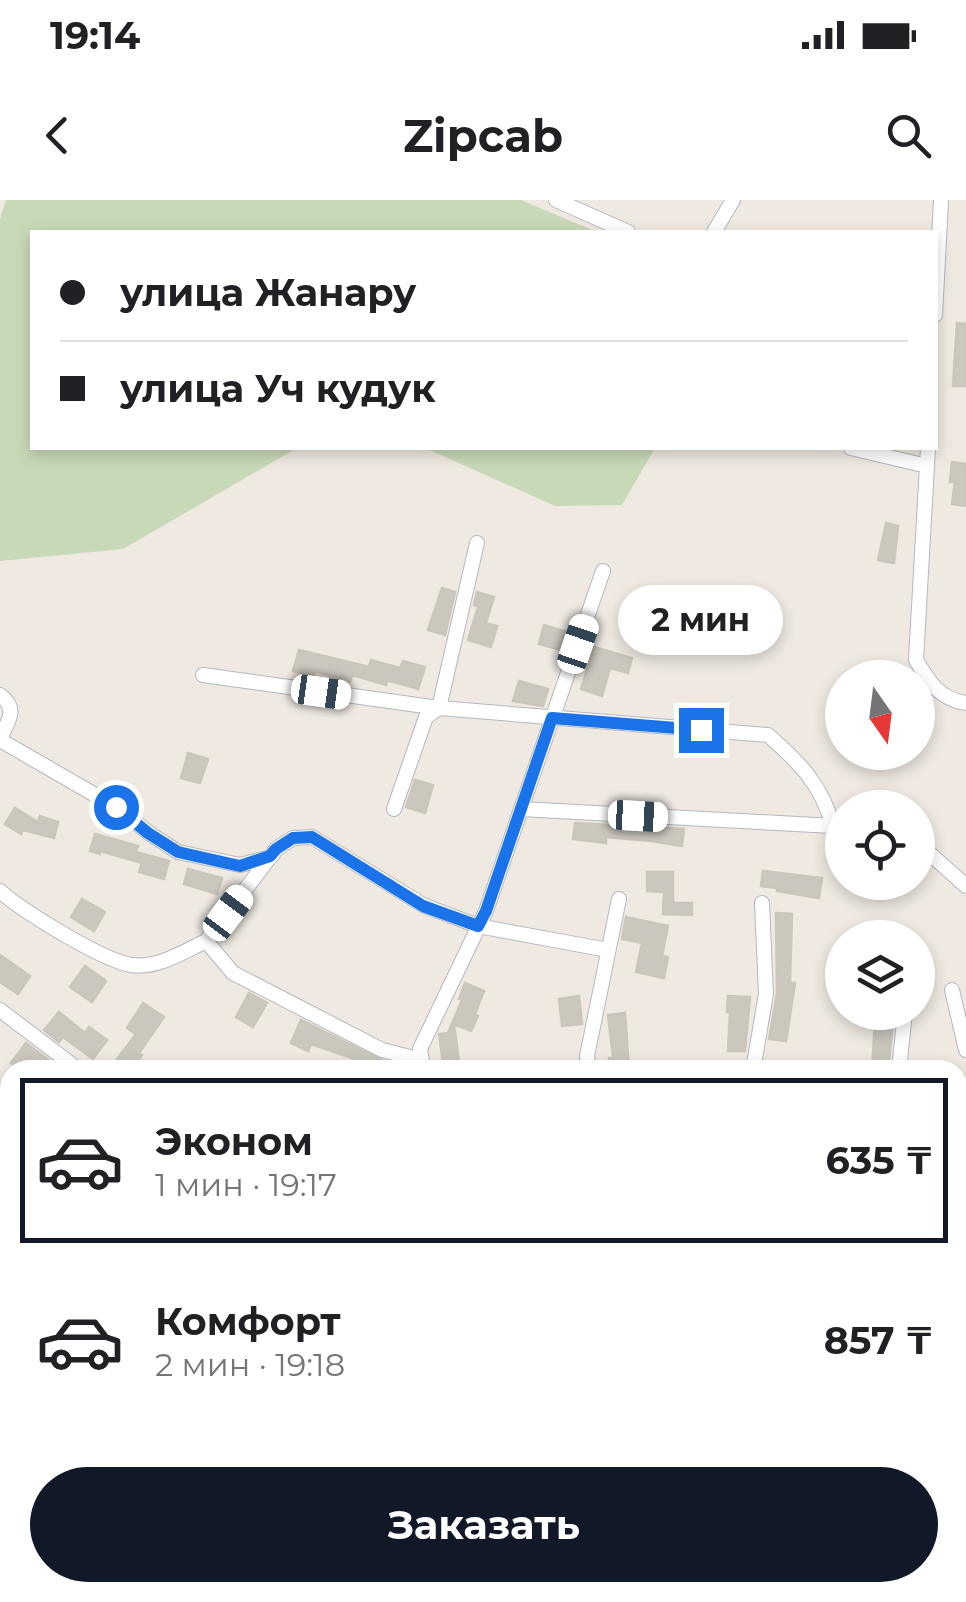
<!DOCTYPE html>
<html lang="ru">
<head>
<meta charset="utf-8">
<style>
  :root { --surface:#fff; --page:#f6f6f6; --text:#202124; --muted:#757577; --line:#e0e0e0; --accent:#111827 }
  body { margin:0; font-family:Montserrat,sans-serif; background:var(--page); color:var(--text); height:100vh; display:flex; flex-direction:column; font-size:38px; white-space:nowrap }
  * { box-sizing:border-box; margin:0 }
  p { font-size:32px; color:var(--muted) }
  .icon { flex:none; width:55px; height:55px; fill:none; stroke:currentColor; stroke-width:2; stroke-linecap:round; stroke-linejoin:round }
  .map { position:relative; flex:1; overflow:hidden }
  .side { position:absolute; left:0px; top:860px; width:968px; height:542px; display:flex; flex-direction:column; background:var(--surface); border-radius:30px 30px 0 0; box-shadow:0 5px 15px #0003 }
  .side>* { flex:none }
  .hud { position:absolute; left:30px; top:30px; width:908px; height:220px; border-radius:0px; box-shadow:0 5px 15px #0003; display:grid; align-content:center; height:220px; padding:0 30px; background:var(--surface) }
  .needle { width:65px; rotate:166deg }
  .tools { position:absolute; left:825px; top:460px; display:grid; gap:20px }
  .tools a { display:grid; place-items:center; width:110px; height:110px; border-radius:50%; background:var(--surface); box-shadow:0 5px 15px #0003; font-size:50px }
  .end { position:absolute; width:45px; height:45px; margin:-22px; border:12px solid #1a73e8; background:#fff; box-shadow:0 0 0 5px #fff }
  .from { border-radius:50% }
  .bubble { position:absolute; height:70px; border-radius:35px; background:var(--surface); box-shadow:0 5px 15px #0003; font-size:32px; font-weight:700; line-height:70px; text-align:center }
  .car { position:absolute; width:30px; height:60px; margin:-30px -15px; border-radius:12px; box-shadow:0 0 8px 2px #0007; background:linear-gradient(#fff 24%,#345 0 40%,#fff 0 76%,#345 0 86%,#fff 0) }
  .hud b { display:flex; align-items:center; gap:35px; height:95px; font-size:38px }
  .hud b+b { border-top:2px solid var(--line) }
  .hud i { width:25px; height:25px; background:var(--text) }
  ul { padding:18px 0 0; list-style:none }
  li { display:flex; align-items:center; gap:30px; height:165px; margin:0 20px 15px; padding:0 10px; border:5px solid transparent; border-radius:0px }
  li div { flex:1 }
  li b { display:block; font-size:38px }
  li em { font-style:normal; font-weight:700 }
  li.current { border-color:var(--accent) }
  li>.icon { width:90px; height:90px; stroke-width:1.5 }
  .action { display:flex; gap:20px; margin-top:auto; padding:20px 30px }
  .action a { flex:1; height:115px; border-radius:60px; background:var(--accent); color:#fff; font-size:40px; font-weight:700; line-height:115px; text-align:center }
  .status { display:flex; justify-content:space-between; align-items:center; height:70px; padding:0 50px; background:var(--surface); direction:ltr }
  .status svg { height:28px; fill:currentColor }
  header { display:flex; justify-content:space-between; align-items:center; height:130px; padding:0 30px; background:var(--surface); font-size:45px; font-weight:700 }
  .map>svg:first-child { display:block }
  .cemetery { fill:#c8d9b8 }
  .building { fill:#cbc7bf; stroke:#cbc5ba; stroke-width:2.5 }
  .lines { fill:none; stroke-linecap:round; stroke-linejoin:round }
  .minor-casing { stroke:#b4b7c1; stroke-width:16 }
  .tertiary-casing { stroke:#b4b7c1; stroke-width:20 }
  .minor { stroke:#fff; stroke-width:14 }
  .tertiary { stroke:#fff; stroke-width:18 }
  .route { stroke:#1a73e8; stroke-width:12 }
</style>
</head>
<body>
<div class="status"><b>19:14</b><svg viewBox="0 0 49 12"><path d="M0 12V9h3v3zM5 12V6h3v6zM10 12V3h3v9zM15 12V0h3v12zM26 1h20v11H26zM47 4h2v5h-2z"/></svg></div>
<header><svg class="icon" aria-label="back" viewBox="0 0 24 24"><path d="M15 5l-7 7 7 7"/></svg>Zipcab<svg class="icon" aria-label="search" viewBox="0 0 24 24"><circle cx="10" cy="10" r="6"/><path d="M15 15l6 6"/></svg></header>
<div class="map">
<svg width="966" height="1402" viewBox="0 0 966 1402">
  <rect width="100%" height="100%" fill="#efe9e1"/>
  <!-- cemetery -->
  <path class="cemetery" d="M6,0H521L597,32H32V248H297L123,349L0,361V19Z
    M425,248H655L622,305L555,306Z"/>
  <!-- building -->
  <path class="building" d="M957,123L966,124V186H953Z
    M952,262L966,264V306L952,304L955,282H950Z
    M886,323L898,326L894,363L878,360Z
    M442,388L455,392L445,435L428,430Z
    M477,392L494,397L486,423L497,426L491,447L468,440L478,407L474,405Z
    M544,425L570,433L564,451L539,444Z
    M594,447L632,458L628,473L610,468L602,496L581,489Z
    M299,450L369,467L371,460L400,468L403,461L425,467L418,489L387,480L386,485L352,475L350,482L315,471L313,476L293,471Z
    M519,481L548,489L543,506L513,501Z
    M188,553L208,559L200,583L181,578Z
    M415,580L433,585L425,613L406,607Z
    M15,608L38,622L40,616L58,622L54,638L23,630L21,634L5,624Z
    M575,623L684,629L682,646L652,641L606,637V643L573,639Z
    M95,634L138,646L136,652L169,661L164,679L139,672L142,663L100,651V654L90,651Z
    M188,669L222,678L217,694L184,684Z
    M763,671L822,678L819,698L777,691V688L761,686Z
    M647,672H673V703H692V715L663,714L664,692L647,691Z
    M82,699L105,712L94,731L71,717Z
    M776,713L792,714L790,783H795L786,841L769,839L777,794Z
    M626,717L668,726L662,756L668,757L664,778L636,772L642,743L622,739Z
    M0,755L30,776L18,794L0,782Z
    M85,766L106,781L92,802L70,787Z
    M465,783L484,791L475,814L478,816L471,831L454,824L460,870H444L439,834L448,833L462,800L459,799Z
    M249,793L267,803L253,827L236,817Z
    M579,796L582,824L562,826L559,799Z
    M728,796L750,797L745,851H728L730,812H727Z
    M143,803L164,817L139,853L142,855L131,870H127L115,862L136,834L127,828Z
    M59,812L85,833L89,827L107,840L93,859L63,837L59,842L44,830Z
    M625,813L629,870H610L609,858L613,857L608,815Z
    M301,820L384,861L381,868L311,844L308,851L291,843Z
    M875,821L893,823L888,870H872Z
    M26,843L55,865L51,870H20L11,863Z"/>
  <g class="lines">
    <!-- minor casing -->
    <g class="minor-casing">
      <path id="minor" d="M556,0L628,32
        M714,32L733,0
        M935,115L941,1
        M851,248L927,266
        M928,248L916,460C929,482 939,499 966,503
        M203,475L439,508L768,535C800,563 821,584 833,626L521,609
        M0,495C19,509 8,521 0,539
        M0,540L116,607L149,633L178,652L240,665L271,657L276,649L293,638L312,637L423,705L478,726L608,750
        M394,609L426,517L439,508L477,343
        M918,643L966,686
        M0,691C22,711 102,760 131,765C157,769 183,752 206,741L233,773L382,850L422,860
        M206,741L270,657
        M952,790L966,850
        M0,810L79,870
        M423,870L420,849L486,711L603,371
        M589,870L587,856L619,699
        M753,870L766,794L762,703
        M899,870L905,812
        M0,924L10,931
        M0,1049L10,1057
        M958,1064L966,1068
        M0,1210L10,1216
        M0,1360L10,1364
        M323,1392L324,1402
        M485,1392L486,1402
        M704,1392L705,1402
        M889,1392L890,1402
        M146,1402L148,1392"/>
    </g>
    <!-- tertiary casing -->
    <g class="tertiary-casing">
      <path id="tertiary" d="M0,1336L10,1346
        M70,1392L88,1402"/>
    </g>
    <!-- minor -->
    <use href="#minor" class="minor"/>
    <!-- tertiary -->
    <use href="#tertiary" class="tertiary"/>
  </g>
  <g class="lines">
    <!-- route -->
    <path class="route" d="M116,607L148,633L178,652L240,666L270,656L276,649L293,638L312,637L423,706L478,726L486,711L552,518L701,530"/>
  </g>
</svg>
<div class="tools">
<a><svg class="needle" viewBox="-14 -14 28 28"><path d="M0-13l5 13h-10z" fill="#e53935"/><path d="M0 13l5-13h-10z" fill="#757577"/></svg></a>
<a><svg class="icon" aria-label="locate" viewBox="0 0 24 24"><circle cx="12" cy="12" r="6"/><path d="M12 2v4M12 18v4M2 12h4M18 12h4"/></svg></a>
<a><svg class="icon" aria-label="layers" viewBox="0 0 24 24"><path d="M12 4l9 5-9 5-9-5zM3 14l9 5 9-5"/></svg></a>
</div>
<i class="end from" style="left:116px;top:607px"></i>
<i class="end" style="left:701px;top:530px"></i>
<div class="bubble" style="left:618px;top:385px;width:165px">2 мин</div>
<i class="car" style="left:578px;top:444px;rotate:19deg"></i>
<i class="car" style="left:321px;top:492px;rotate:98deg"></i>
<i class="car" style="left:638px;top:616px;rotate:93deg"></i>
<i class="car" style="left:228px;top:713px;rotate:37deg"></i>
<div class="hud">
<b><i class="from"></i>улица Жанару</b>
<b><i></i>улица Уч кудук</b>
</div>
<section class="side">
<ul>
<li class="current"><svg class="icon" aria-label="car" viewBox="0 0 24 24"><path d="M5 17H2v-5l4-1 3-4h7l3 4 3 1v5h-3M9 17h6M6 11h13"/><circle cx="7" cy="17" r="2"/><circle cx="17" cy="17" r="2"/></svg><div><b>Эконом</b><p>1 мин · 19:17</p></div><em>635 ₸</em></li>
<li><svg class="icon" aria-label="car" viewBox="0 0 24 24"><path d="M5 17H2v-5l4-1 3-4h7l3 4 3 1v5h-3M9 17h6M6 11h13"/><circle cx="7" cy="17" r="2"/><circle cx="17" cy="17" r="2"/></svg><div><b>Комфорт</b><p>2 мин · 19:18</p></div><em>857 ₸</em></li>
</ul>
<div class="action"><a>Заказать</a></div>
</section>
</div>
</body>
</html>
